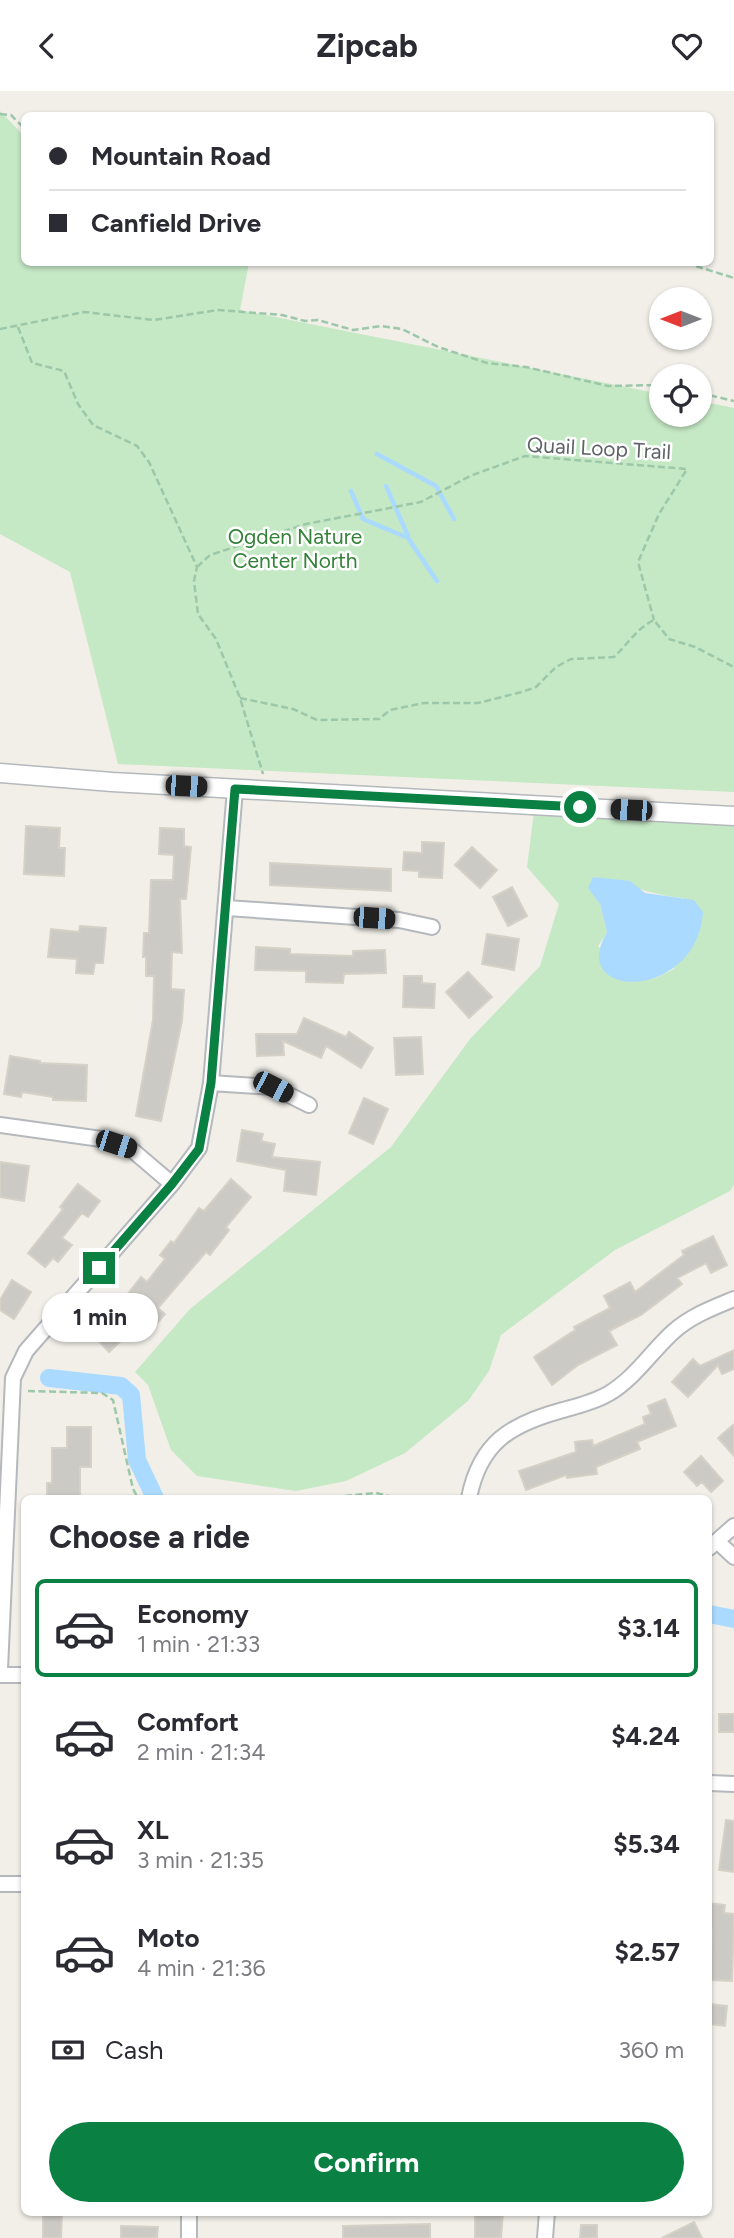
<!DOCTYPE html>
<html lang="en">
<head>
<meta charset="utf-8">
<style>
  :root { --surface:#fff; --page:#f2f2f3; --text:#2b2b33; --muted:#7c7c81; --line:#e1e1e2; --accent:#0b8043 }
  body { margin:0; font-family:Figtree,sans-serif; background:var(--page); color:var(--text); height:100vh; display:flex; flex-direction:column; font-size:26px; white-space:nowrap }
  * { box-sizing:border-box; margin:0 }
  p { font-size:23px; color:var(--muted) }
  .icon { flex:none; width:38px; height:38px; fill:none; stroke:currentColor; stroke-width:2; stroke-linecap:round; stroke-linejoin:round }
  .map { position:relative; flex:1; overflow:hidden }
  .side { position:absolute; left:21px; top:1404px; width:691px; height:721px; display:flex; flex-direction:column; background:var(--surface); border-radius:10px; box-shadow:0 2px 5px #0004 }
  .side>* { flex:none }
  .guide { position:absolute; left:21px; top:21px; width:693px; height:154px; border-radius:10px; box-shadow:0 2px 5px #0004; display:grid; align-content:center; height:154px; padding:0 28px; background:var(--surface) }
  .needle { width:46px; rotate:270deg }
  .tools { position:absolute; left:649px; top:196px; display:grid; gap:14px }
  .tools a { display:grid; place-items:center; width:63px; height:63px; border-radius:50%; background:var(--surface); box-shadow:0 2px 5px #0004; font-size:35px }
  .end { position:absolute; width:32px; height:32px; margin:-16px; border:9px solid #0b8043; background:#fff; box-shadow:0 0 0 4px #fff }
  .from { border-radius:50% }
  .bubble { position:absolute; height:49px; border-radius:24px; background:var(--surface); box-shadow:0 2px 5px #0004; font-size:23px; font-weight:700; line-height:49px; text-align:center }
  .car { position:absolute; width:21px; height:42px; margin:-21px -10px; border-radius:9px; box-shadow:0 0 5px 2px #0007; background:linear-gradient(#222 24%,#8ab4d8 0 40%,#222 0 76%,#8ab4d8 0 86%,#222 0) }
  .guide b { display:flex; align-items:center; gap:24px; height:66px; font-size:26px }
  .guide b+b { border-top:2px solid var(--line) }
  .guide i { width:18px; height:18px; background:var(--text) }
  ul { padding:0; list-style:none }
  li { display:flex; align-items:center; gap:21px; height:98px; margin:0 14px 10px; padding:0 14px; border:4px solid transparent; border-radius:10px }
  li div { flex:1 }
  li b { display:block; font-size:26px }
  li em { font-style:normal; font-weight:700 }
  li.active { border-color:var(--accent) }
  li>.icon { width:63px; height:63px; stroke-width:1.5 }
  h2 { padding:0 28px; font-size:32px; line-height:84px }
  .pay { display:flex; align-items:center; gap:18px; height:77px; padding:0 28px; font-size:26px }
  .pay p { margin-inline-start:auto }
  .button { display:flex; gap:14px; margin-top:auto; padding:14px 28px }
  .button a { flex:1; height:80px; border-radius:42px; background:var(--accent); color:#fff; font-size:28px; font-weight:700; line-height:80px; text-align:center }
  header { display:flex; justify-content:space-between; align-items:center; height:91px; padding:0 28px; background:var(--surface); font-size:32px; font-weight:700 }
  .map>svg:first-child { display:block }
  .green { fill:#c5e8c5; fill-rule:evenodd }
  .water { fill:#aadaff }
  .lines { fill:none; stroke-linecap:round; stroke-linejoin:round }
  .stream { stroke:#aadaff; stroke-width:4.5 }
  .canal { stroke:#aadaff; stroke-width:18 }
  .building { fill:#cccac5; stroke:#d6d1c6; stroke-width:2 }
  .minor-casing { stroke:#b5b8bc; stroke-width:18 }
  .tertiary-casing { stroke:#b5b8bc; stroke-width:21 }
  .path { stroke:#9cc7a9; stroke-width:2.5; stroke-dasharray:7 3.5; stroke-linecap:butt }
  .minor { stroke:#fff; stroke-width:14 }
  .tertiary { stroke:#fff; stroke-width:18 }
  .route { stroke:#0b8043; stroke-width:9 }
  .labels { text-anchor:middle; dominant-baseline:central; stroke-width:5; stroke-linejoin:round; paint-order:stroke }
  .street-label { font-size:21px; fill:#5f6368; stroke:#fff }
  .park-label { font-size:21px; fill:#348238; stroke:#fff }
</style>
</head>
<body>
<header><svg class="icon" aria-label="back" viewBox="0 0 24 24"><path d="M15 5l-7 7 7 7"/></svg>Zipcab<svg class="icon" aria-label="heart" viewBox="0 0 24 24"><path d="M12 20l-8-8c-3-5 5-10 8-4 3-6 11-1 8 4z"/></svg></header>
<div class="map">
<svg width="734" height="2147" viewBox="0 0 734 2147">
  <rect width="100%" height="100%" fill="#f1efe8"/>
  <!-- green -->
  <path class="green" d="M0,20L24,45V172H249L240,219L661,303L662,324H700V310L734,317V701L118,673L70,481L0,443Z
    M534,721L734,732V1094L730,1100L615,1159L501,1244L489,1280L468,1310L405,1362L346,1390L296,1400L197,1385L171,1359L148,1294L135,1281L190,1218L391,1056L470,948L540,875L559,813L527,776ZM593,786C626,791 651,805 684,807L674,878L656,887L634,890L598,855L607,841Z"/>
  <!-- water -->
  <path class="water" d="M593,786L630,790L645,802L694,809L703,821C697,911 566,910 607,841L600,813L588,797Z"/>
  <g class="lines">
    <!-- stream -->
    <path class="stream" d="M377,363L436,395L454,428
      M386,395L408,445
      M351,400L363,428L408,447L437,490"/>
    <!-- canal -->
    <path class="canal" d="M49,1287L121,1295L131,1304L137,1369L155,1407
      M709,1523L734,1528"/>
  </g>
  <!-- building -->
  <path class="building" d="M26,735L60,737L59,757H65L64,785L24,783Z
    M160,737L184,738V755L191,756L186,808H180L182,862L172,861L171,898L184,899L182,930L161,1030L136,1025L153,929L154,885H146V866H143L144,842H149L151,789H173L174,764L159,763Z
    M422,751L444,752L442,787L419,786V780L403,779L404,761L422,762Z
    M472,756L497,779L480,797L455,774Z
    M270,772L391,778V800L270,794Z
    M512,796L527,825L508,835L493,806Z
    M80,835L106,837L103,872H95L93,883L76,882L77,868L48,866L51,838L79,841Z
    M487,843L519,848L514,879L482,873Z
    M256,856L290,858V863L353,865V860L385,859L386,882L344,883L343,892L306,891V880L255,879Z
    M468,881L492,906L469,927L446,901Z
    M404,885H422V892L435,893L434,917L403,916Z
    M304,927L346,946L349,941L373,957L361,977L326,955L321,967L283,950L284,964L257,965L256,943H297Z
    M421,946L423,983L396,984L394,947Z
    M10,965L40,970V972L87,974L86,1010L53,1009V1006L22,1001L21,1006L4,1003Z
    M364,1007L388,1018L373,1053L349,1042Z
    M242,1039L263,1043L261,1050L275,1053L272,1066L320,1071L316,1104L284,1100L286,1079L237,1070Z
    M0,1071L29,1075L24,1110L0,1106Z
    M231,1088L251,1106L226,1136L229,1139L210,1164L206,1161L158,1217L165,1223L153,1237L144,1228L109,1261L94,1245L100,1239L96,1235L123,1209L141,1186L147,1191L165,1168L160,1164L171,1150L174,1152L199,1117L204,1120Z
    M78,1093L100,1110L88,1126L82,1122L62,1147L72,1154L58,1171L53,1167L45,1176L28,1162L63,1118L60,1116Z
    M713,1145L727,1174L711,1182L706,1172L677,1187L682,1193L641,1224L609,1240L617,1254L578,1274L552,1294L534,1266L575,1239L574,1236L610,1217L604,1205L630,1191L635,1201L684,1164L682,1160Z
    M12,1189L31,1201L14,1228L0,1219V1209Z
    M734,1259V1278L722,1283L718,1274L688,1306L672,1291L693,1268L700,1275Z
    M665,1308L676,1335L637,1351L640,1358L596,1376L597,1383L567,1387L566,1384L526,1399L519,1380L576,1361L575,1351L592,1349L593,1355L645,1333L643,1326L651,1323L648,1315Z
    M734,1333V1365L718,1347Z
    M67,1336H91V1376H80V1407H47V1392H52V1357H67Z
    M701,1365L723,1390L711,1401L702,1391L697,1395L684,1381Z
    M719,1623H734V1641H719Z
    M726,1729L734,1730V1781L719,1779Z
    M709,1812L725,1814L724,1822L734,1823L732,1890L710,1889L712,1839L709,1838Z
    M709,1913L727,1915L725,1935L709,1933Z
    M43,2121H62L61,2147H43Z
    M475,2121H503L501,2147H475Z
    M694,2131L702,2147H662Z
    M430,2133V2147H343V2135Z
    M581,2134H597V2147H580Z
    M121,2135L158,2136L157,2147H121Z"/>
  <g class="lines">
    <!-- minor casing -->
    <g class="minor-casing">
      <path id="minor" d="M227,817L399,829L432,836
        M211,992L273,996L309,1014
        M0,1034L101,1048L131,1058L172,1093
        M469,1407C480,1351 511,1333 563,1319C578,1315 594,1311 608,1303C634,1288 651,1261 673,1241C691,1225 712,1217 734,1208
        M718,1451L734,1466
        M709,1457L734,1435
        M0,1578L13,1287L26,1260L172,1093L199,1057L211,992L235,698
        M0,1584H24
        M709,1692L734,1693
        M0,1793H24
        M189,2147V2121
        M545,2147L547,2121"/>
    </g>
    <!-- tertiary casing -->
    <g class="tertiary-casing">
      <path id="tertiary" d="M0,682L112,691L734,725"/>
    </g>
    <!-- path -->
    <path class="path" d="M0,23L11,24L24,37
      M686,172L734,187
      M18,236L32,272L64,280L78,313L93,334L137,355L149,371L197,476L194,490L198,523L216,548L240,607L263,683
      M0,238L84,221L154,229L218,219L282,224L305,230L318,229L353,239L381,235L402,238L438,256L487,272L526,276L608,295L662,294
      M700,302L734,310
      M197,476L210,464L306,433L421,411L470,385L525,365L687,378L659,423L638,471L654,529
      M240,607L293,618L317,629L379,628L390,619L424,612H478L522,601L536,596L556,576L571,568L614,566C628,553 637,537 654,529L669,548L695,556L734,576
      M28,1300L102,1302L113,1309L133,1398L138,1407
      M324,1407L376,1402L397,1407"/>
    <!-- minor -->
    <use href="#minor" class="minor"/>
    <!-- tertiary -->
    <use href="#tertiary" class="tertiary"/>
  </g>
  <g class="lines">
    <!-- route -->
    <path class="route" d="M99,1177L172,1093L199,1058L211,992L235,698L580,716"/>
  </g>
  <g class="labels">
    <!-- street labels -->
    <g class="street-label">
      <text transform="translate(599 357) rotate(3)">Quail Loop Trail</text>
    </g>
    <!-- park labels -->
    <g class="park-label">
      <text x="295" y="445">Ogden Nature<tspan x="295" dy="24">Center North</tspan></text>
    </g>
  </g>
</svg>
<div class="tools">
<a><svg class="needle" viewBox="-14 -14 28 28"><path d="M0-13l5 13h-10z" fill="#e53935"/><path d="M0 13l5-13h-10z" fill="#7c7c81"/></svg></a>
<a><svg class="icon" aria-label="locate" viewBox="0 0 24 24"><circle cx="12" cy="12" r="6"/><path d="M12 2v4M12 18v4M2 12h4M18 12h4"/></svg></a>
</div>
<i class="end from" style="left:580px;top:716px"></i>
<i class="end" style="left:99px;top:1177px"></i>
<div class="bubble" style="left:42px;top:1202px;width:116px">1 min</div>
<i class="car" style="left:186px;top:695px;rotate:93deg"></i>
<i class="car" style="left:631px;top:719px;rotate:273deg"></i>
<i class="car" style="left:374px;top:827px;rotate:94deg"></i>
<i class="car" style="left:273px;top:996px;rotate:117deg"></i>
<i class="car" style="left:116px;top:1053px;rotate:108deg"></i>
<div class="guide">
<b><i class="from"></i>Mountain Road</b>
<b><i></i>Canfield Drive</b>
</div>
<section class="side">
<h2>Choose a ride</h2>
<ul>
<li class="active"><svg class="icon" aria-label="car" viewBox="0 0 24 24"><path d="M5 17H2v-5l4-1 3-4h7l3 4 3 1v5h-3M9 17h6M6 11h13"/><circle cx="7" cy="17" r="2"/><circle cx="17" cy="17" r="2"/></svg><div><b>Economy</b><p>1 min · 21:33</p></div><em>$3.14</em></li>
<li><svg class="icon" aria-label="car" viewBox="0 0 24 24"><path d="M5 17H2v-5l4-1 3-4h7l3 4 3 1v5h-3M9 17h6M6 11h13"/><circle cx="7" cy="17" r="2"/><circle cx="17" cy="17" r="2"/></svg><div><b>Comfort</b><p>2 min · 21:34</p></div><em>$4.24</em></li>
<li><svg class="icon" aria-label="car" viewBox="0 0 24 24"><path d="M5 17H2v-5l4-1 3-4h7l3 4 3 1v5h-3M9 17h6M6 11h13"/><circle cx="7" cy="17" r="2"/><circle cx="17" cy="17" r="2"/></svg><div><b>XL</b><p>3 min · 21:35</p></div><em>$5.34</em></li>
<li><svg class="icon" aria-label="car" viewBox="0 0 24 24"><path d="M5 17H2v-5l4-1 3-4h7l3 4 3 1v5h-3M9 17h6M6 11h13"/><circle cx="7" cy="17" r="2"/><circle cx="17" cy="17" r="2"/></svg><div><b>Moto</b><p>4 min · 21:36</p></div><em>$2.57</em></li>
</ul>
<div class="pay"><svg class="icon" aria-label="cash" viewBox="0 0 24 24"><path d="M3 7h18v10H3z"/><circle cx="12" cy="12" r="2"/></svg>Cash<p>360 m</p></div>
<div class="button"><a>Confirm</a></div>
</section>
</div>
</body>
</html>
